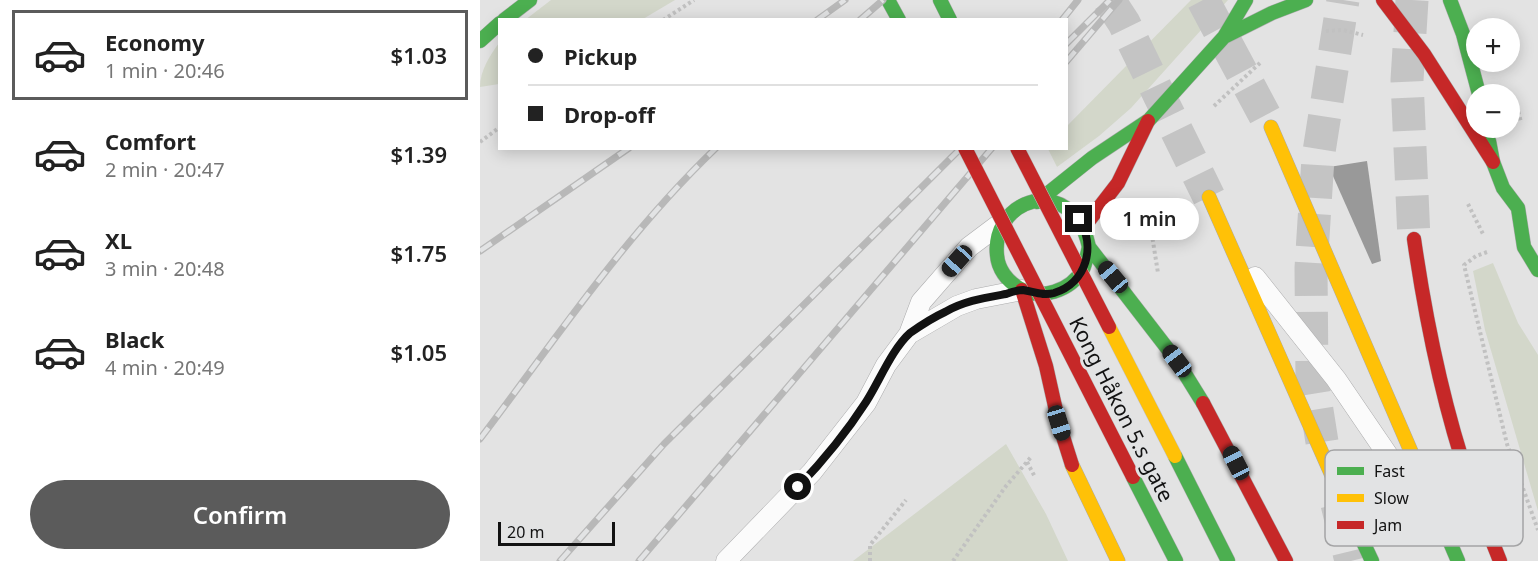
<!DOCTYPE html>
<html lang="en">
<head>
<meta charset="utf-8">
<style>
  :root { --surface:#fff; --page:#f6f6f6; --text:#222; --muted:#767676; --line:#e0e0e0; --accent:#5b5b5b }
  body { margin:0; font-family:"Noto Sans",sans-serif; background:var(--page); color:var(--text); height:100vh; display:flex; flex-direction:column; font-size:22px; white-space:nowrap }
  * { box-sizing:border-box; margin:0 }
  p { font-size:20px; color:var(--muted) }
  .icon { flex:none; width:33px; height:33px; fill:none; stroke:currentColor; stroke-width:2; stroke-linecap:round; stroke-linejoin:round }
  .map { position:relative; flex:1; overflow:hidden }
  .side { display:flex; flex-direction:column; background:var(--surface); width:480px }
  .side>* { flex:none }
  .hud { position:absolute; left:18px; top:18px; width:570px; height:132px; border-radius:0px; box-shadow:0 3px 15px #0003; display:grid; align-content:center; height:132px; padding:0 30px; background:var(--surface) }
  .fabs { position:absolute; left:986px; top:18px; display:grid; gap:12px }
  .fabs a { display:grid; place-items:center; width:54px; height:54px; border-radius:50%; background:var(--surface); box-shadow:0 3px 15px #0003; font-size:30px }
  .scale { position:absolute; left:18px; bottom:15px; width:117px; box-sizing:border-box; padding-left:6px; border:3px solid #121212; border-top:0; font-size:16px; line-height:21px; white-space:nowrap; color:#121212; -webkit-text-stroke:4px #e2e3e4; paint-order:stroke }
  .end { position:absolute; width:27px; height:27px; margin:-14px; border:8px solid #121212; background:#fff; box-shadow:0 0 0 3px #fff }
  .from { border-radius:50% }
  .bubble { position:absolute; height:42px; border-radius:21px; background:var(--surface); box-shadow:0 3px 15px #0003; font-size:20px; font-weight:600; line-height:42px; text-align:center }
  .car { position:absolute; width:18px; height:36px; margin:-18px -9px; border-radius:8px; box-shadow:0 0 4px 2px #0007; background:linear-gradient(#222 24%,#8ab4d8 0 40%,#222 0 76%,#8ab4d8 0 86%,#222 0) }
  .hud b { display:flex; align-items:center; gap:21px; height:57px; font-size:22px }
  .hud b+b { border-top:2px solid var(--line) }
  .hud i { width:15px; height:15px; background:var(--text) }
  ul { padding:10px 0 0; list-style:none }
  li { display:flex; align-items:center; gap:18px; height:90px; margin:0 12px 9px; padding:0 18px; border:3px solid transparent; border-radius:0px }
  li div { flex:1 }
  li b { display:block; font-size:22px }
  li em { font-style:normal; font-weight:600 }
  li.selected { border-color:var(--accent) }
  li>.icon { width:54px; height:54px; stroke-width:1.5 }
  .action { display:flex; gap:12px; margin-top:auto; padding:12px 30px }
  .action a { flex:1; height:69px; border-radius:36px; background:var(--accent); color:#fff; font-size:24px; font-weight:600; line-height:69px; text-align:center }
  main { display:flex; flex:1; min-height:0 }
  .map>svg:first-child { display:block }
  .green { fill:#d3d7ca }
  .building { fill:#999 }
  .lines { fill:none; stroke-linecap:round; stroke-linejoin:round }
  .highway-tunnel { stroke:#c4c4c4; stroke-width:33; stroke-dasharray:33 16; stroke-linecap:butt }
  .lane-casing { stroke:#ababac; stroke-width:21 }
  .fast-casing { stroke:#ababac; stroke-width:15 }
  .slow-casing { stroke:#ababac; stroke-width:15 }
  .jam-casing { stroke:#ababac; stroke-width:15 }
  .path { stroke:#c1c1c1; stroke-width:4; stroke-dasharray:3 3; stroke-linecap:butt }
  .lane { stroke:#fbfbfb; stroke-width:20 }
  .fast { stroke:#4caf50; stroke-width:14 }
  .slow { stroke:#ffc107; stroke-width:14 }
  .jam { stroke:#c62828; stroke-width:14 }
  .rail-casing { stroke:#b8b8b8; stroke-width:7 }
  .rail { stroke:#e2e3e4; stroke-width:4.5; stroke-dasharray:14; stroke-linecap:butt }
  .slow-bridge-casing { stroke:#c1c1c1; stroke-width:15; stroke-linecap:butt }
  .jam-bridge-casing { stroke:#c1c1c1; stroke-width:15; stroke-linecap:butt }
  .slow-bridge { stroke:#ffc107; stroke-width:14 }
  .jam-bridge { stroke:#c62828; stroke-width:14 }
  .route { stroke:#121212; stroke-width:8 }
  .labels { text-anchor:middle; dominant-baseline:central; stroke-width:6; stroke-linejoin:round; paint-order:stroke }
  .street-label { font-size:21px; fill:#121212; stroke:#e2e3e4 }
  .key { fill:#e2e3e4; stroke:#a4a4a5; stroke-width:1.5 }
  .key-label { font-size:16px; fill:#121212 }
</style>
</head>
<body>
<main>
<section class="side">
<ul>
<li class="selected"><svg class="icon" aria-label="car" viewBox="0 0 24 24"><path d="M5 17H2v-5l4-1 3-4h7l3 4 3 1v5h-3M9 17h6M6 11h13"/><circle cx="7" cy="17" r="2"/><circle cx="17" cy="17" r="2"/></svg><div><b>Economy</b><p>1 min · 20:46</p></div><em>$1.03</em></li>
<li><svg class="icon" aria-label="car" viewBox="0 0 24 24"><path d="M5 17H2v-5l4-1 3-4h7l3 4 3 1v5h-3M9 17h6M6 11h13"/><circle cx="7" cy="17" r="2"/><circle cx="17" cy="17" r="2"/></svg><div><b>Comfort</b><p>2 min · 20:47</p></div><em>$1.39</em></li>
<li><svg class="icon" aria-label="car" viewBox="0 0 24 24"><path d="M5 17H2v-5l4-1 3-4h7l3 4 3 1v5h-3M9 17h6M6 11h13"/><circle cx="7" cy="17" r="2"/><circle cx="17" cy="17" r="2"/></svg><div><b>XL</b><p>3 min · 20:48</p></div><em>$1.75</em></li>
<li><svg class="icon" aria-label="car" viewBox="0 0 24 24"><path d="M5 17H2v-5l4-1 3-4h7l3 4 3 1v5h-3M9 17h6M6 11h13"/><circle cx="7" cy="17" r="2"/><circle cx="17" cy="17" r="2"/></svg><div><b>Black</b><p>4 min · 20:49</p></div><em>$1.05</em></li>
</ul>
<div class="action"><a>Confirm</a></div>
</section>
<div class="map">
<svg width="1058" height="561" viewBox="0 0 1058 561">
  <rect width="100%" height="100%" fill="#e3e3e3"/>
  <!-- green -->
  <path class="green" d="M71,0H195L163,19L45,20Z
    M711,0H748L651,108L619,136L577,167L568,149L586,148L587,126Z
    M19,43V84L0,87C0,71 10,55 19,43Z
    M1013,263L1038,323L1058,355V511L1005,330L993,271Z
    M526,444L566,514L588,561H373Z"/>
  <!-- building -->
  <path class="building" d="M887,161L901,261L892,264L849,167Z"/>
  <g class="lines">
    <!-- highway-tunnel -->
    <path class="highway-tunnel" d="M629,0L644,23L729,197
      M723,0L791,127
      M932,0L927,80L934,239
      M842,442L832,379L831,268L838,158L863,0
      M857,504L871,561"/>
    <!-- lane casing -->
    <g class="lane-casing">
      <path id="lane" d="M775,277L856,379L916,467L940,499
        M429,334L477,306L496,299L542,290
        M246,561L332,472L386,403L406,365L429,334L441,302L489,247L521,223"/>
    </g>
    <!-- fast casing -->
    <g class="fast-casing">
      <path id="fast" d="M408,0L419,20
        M460,0L470,20
        M970,0L983,34L999,94
        M24,20L50,0
        M744,37L792,13L826,0
        M0,41L20,23
        M1009,141L1013,162L1023,188L1038,208L1044,247L1058,270
        M557,202L612,158L669,120L744,37L766,0
        M609,247C607,254 606,263 603,269C591,291 560,301 539,288C527,281 518,269 517,255C512,207 569,179 599,221C604,229 607,238 609,247L697,361L723,403
        M695,456L748,561
        M939,470L978,561
        M653,477L696,561
        M857,487L892,561"/>
    </g>
    <!-- slow casing -->
    <g class="slow-casing">
      <path id="slow" d="M791,127L939,470
        M729,197L857,487
        M592,465L638,561"/>
    </g>
    <!-- jam casing -->
    <g class="jam-casing">
      <path id="jam" d="M903,0L944,54L1013,162
        M604,227L638,183L668,121
        M934,239C946,322 963,405 990,484C999,510 1010,535 1020,561
        M542,290L566,366L579,424L592,465
        M723,403L806,561"/>
    </g>
    <!-- path -->
    <path class="path" d="M183,20L214,0
      M846,31L863,30L883,35
      M1035,100L1041,122
      M734,106L781,62
      M0,142L20,127
      M671,203V229L678,273
      M988,204L1003,234
      M1007,252L996,256L984,265L1027,444L1058,530
      M547,462L555,477
      M390,561V545L426,500
      M473,561L526,486L552,456"/>
    <!-- lane -->
    <use href="#lane" class="lane"/>
    <!-- fast -->
    <use href="#fast" class="fast"/>
    <!-- slow -->
    <use href="#slow" class="slow"/>
    <!-- jam -->
    <use href="#jam" class="jam"/>
    <!-- rail casing -->
    <g class="rail-casing">
      <path id="rail" d="M337,20L365,0
        M380,20L403,0
        M582,20L598,0
        M586,44L630,0
        M586,62L639,0
        M0,251L149,148
        M0,439C75,340 145,235 236,148
        M80,561L184,444L481,148
        M159,561L512,148"/>
    </g>
    <!-- rail -->
    <use href="#rail" class="rail"/>
    <!-- slow-bridge casing -->
    <g class="slow-bridge-casing">
      <path id="slow-bridge" d="M629,327L695,456"/>
    </g>
    <!-- jam-bridge casing -->
    <g class="jam-bridge-casing">
      <path id="jam-bridge" d="M485,148L653,477
        M537,148L629,327"/>
    </g>
    <!-- slow-bridge -->
    <use href="#slow-bridge" class="slow-bridge"/>
    <!-- jam-bridge -->
    <use href="#jam-bridge" class="jam-bridge"/>
  </g>
  <g class="lines">
    <!-- route -->
    <path class="route" d="M318,487C341,463 368,430 386,402C399,382 412,349 430,333C440,326 454,317 465,312C484,301 504,298 526,294C531,292 538,290 543,290C555,292 563,296 574,293C607,283 616,246 599,219"/>
  </g>
  <g class="labels">
    <!-- street labels -->
    <g class="street-label">
      <text transform="translate(642 409) rotate(63)">Kong Håkon 5.s gate</text>
    </g>
  </g>
  <!-- legend -->
  <rect x="845" y="450" width="198" height="96" rx="9" class="key"/>
  <rect x="857" y="467" width="27" height="8" fill="#4caf50"/>
  <rect x="857" y="494" width="27" height="8" fill="#ffc107"/>
  <rect x="857" y="521" width="27" height="8" fill="#c62828"/>
  <g class="key-label">
    <text x="894" y="477">Fast</text>
    <text x="894" y="504">Slow</text>
    <text x="894" y="531">Jam</text>
  </g>
</svg>
<div class="fabs">
<a>+</a>
<a>−</a>
</div>
<div class="scale">20 m</div>
<i class="end from" style="left:318px;top:487px"></i>
<i class="end" style="left:599px;top:219px"></i>
<div class="bubble" style="left:620px;top:198px;width:99px">1 min</div>
<i class="car" style="left:477px;top:261px;rotate:222deg"></i>
<i class="car" style="left:633px;top:277px;rotate:320deg"></i>
<i class="car" style="left:697px;top:361px;rotate:323deg"></i>
<i class="car" style="left:579px;top:423px;rotate:163deg"></i>
<i class="car" style="left:756px;top:463px;rotate:333deg"></i>
<div class="hud">
<b><i class="from"></i>Pickup</b>
<b><i></i>Drop-off</b>
</div>
</div>
</main>
</body>
</html>
